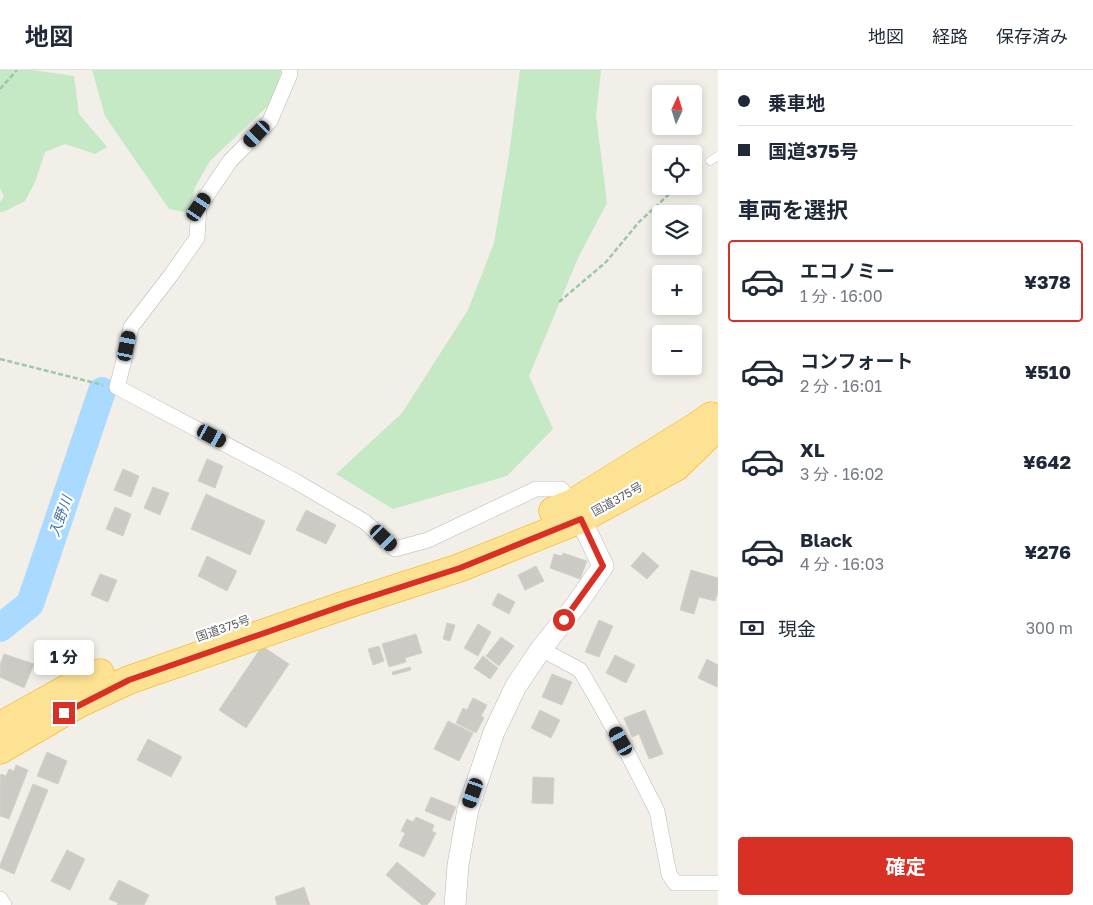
<!DOCTYPE html>
<html lang="ja">
<head>
<meta charset="utf-8">
<style>
  :root { --surface:#fff; --page:#f2f2f3; --text:#1f2937; --muted:#747a83; --line:#e0e1e3; --accent:#d93025 }
  body { margin:0; font-family:"Golos Text","Noto Sans JP",sans-serif; background:var(--page); color:var(--text); height:100vh; display:flex; flex-direction:column; font-size:19px; white-space:nowrap }
  * { box-sizing:border-box; margin:0 }
  p { font-size:16px; color:var(--muted) }
  .icon { flex:none; width:28px; height:28px; fill:none; stroke:currentColor; stroke-width:2; stroke-linecap:round; stroke-linejoin:round }
  .map { position:relative; flex:1; overflow:hidden }
  .details { display:flex; flex-direction:column; background:var(--surface); width:375px }
  .details>* { flex:none }
  .banner { display:grid; align-content:center; height:110px; padding:0 20px; background:var(--surface) }
  .needle { width:32px; rotate:4deg }
  .fabs { position:absolute; left:652px; top:15px; display:grid; gap:10px }
  .fabs a { display:grid; place-items:center; width:50px; height:50px; border-radius:5px; background:var(--surface); box-shadow:0 2px 8px #0003; font-size:25px }
  .end { position:absolute; width:22px; height:22px; margin:-11px; border:6px solid #d93025; background:#fff; box-shadow:0 0 0 2px #fff }
  .from { border-radius:50% }
  .bubble { position:absolute; height:35px; border-radius:5px; background:var(--surface); box-shadow:0 2px 8px #0003; font-size:16px; font-weight:700; line-height:35px; text-align:center }
  .car { position:absolute; width:15px; height:30px; margin:-15px -8px; border-radius:6px; box-shadow:0 0 4px 1px #0007; background:linear-gradient(#222 24%,#8ab4d8 0 40%,#222 0 76%,#8ab4d8 0 86%,#222 0) }
  .banner b { display:flex; align-items:center; gap:18px; height:48px; font-size:19px }
  .banner b+b { border-top:1px solid var(--line) }
  .banner i { width:12px; height:12px; background:var(--text) }
  ul { padding:0; list-style:none }
  li { display:flex; align-items:center; gap:15px; height:82px; margin:0 10px 8px; padding:0 10px; border:2px solid transparent; border-radius:5px }
  li div { flex:1 }
  li b { display:block; font-size:19px }
  li em { font-style:normal; font-weight:700 }
  li.active { border-color:var(--accent) }
  li>.icon { width:45px; height:45px; stroke-width:1.5 }
  h2 { padding:0 20px; font-size:22px; line-height:60px }
  .pay { display:flex; align-items:center; gap:12px; height:55px; padding:0 20px; font-size:19px }
  .pay p { margin-inline-start:auto }
  .primary-button { display:flex; gap:10px; margin-top:auto; padding:10px 20px }
  .primary-button a { flex:1; height:58px; border-radius:5px; background:var(--accent); color:#fff; font-size:20px; font-weight:700; line-height:58px; text-align:center }
  header { display:flex; align-items:center; gap:30px; box-sizing:border-box; height:70px; padding:0 25px; background:var(--surface); border-bottom:1px solid var(--line) }
  header strong { font-size:24px }
  nav { display:flex; gap:28px; margin-inline-start:auto; font-size:18px }
  main { display:flex; flex:1; min-height:0 }
  .map>svg:first-child { display:block }
  .green { fill:#c5e8c5 }
  .lines { fill:none; stroke-linecap:round; stroke-linejoin:round }
  .river { stroke:#aadaff; stroke-width:28 }
  .building { fill:#cccac5; stroke:#d6d1c6 }
  .lane-casing { stroke:#b5b8bc; stroke-width:9 }
  .street-casing { stroke:#b5b8bc; stroke-width:16 }
  .secondary-casing { stroke:#b6babf; stroke-width:22 }
  .highway-casing { stroke:#f9ab00; stroke-width:29 }
  .path { stroke:#9cc7a9; stroke-width:2.5; stroke-dasharray:5 2.5; stroke-linecap:butt }
  .lane { stroke:#fff; stroke-width:8 }
  .street { stroke:#fff; stroke-width:15 }
  .secondary { stroke:#fff; stroke-width:21 }
  .highway { stroke:#fde293; stroke-width:28 }
  .route { stroke:#d93025; stroke-width:6 }
  .labels { text-anchor:middle; dominant-baseline:central; stroke-width:4.5; stroke-linejoin:round; paint-order:stroke }
  .street-label { font-size:12px; fill:#5f6368; stroke:#fff }
  .water-label { font-size:14px; font-style:italic; fill:#4174aa; stroke:#fff }
</style>
</head>
<body>
<header>
<strong>地図</strong>
<nav><a>地図</a><a>経路</a><a>保存済み</a></nav>
</header>
<main>
<div class="map">
<svg width="718" height="835" viewBox="0 0 718 835">
  <rect width="100%" height="100%" fill="#f1efe8"/>
  <!-- green -->
  <path class="green" d="M0,0H32L74,6L79,44L107,77L95,84L65,74L45,82L35,112L25,131L3,142H0V132L4,127L0,118Z
    M92,0H281V2L271,33L210,91L195,117L189,143L169,139L105,46Z
    M520,0H601L596,45L607,133L578,188L529,306L553,359L507,406L393,439L336,404L402,343L468,240L494,173L509,85Z"/>
  <g class="lines">
    <!-- river -->
    <path class="river" d="M0,558L30,534L102,321"/>
  </g>
  <!-- building -->
  <path class="building" d="M207,389L223,396L215,418L198,411Z
    M123,399L139,406L131,427L114,420Z
    M153,417L169,423L160,445L144,438Z
    M206,424L265,451L250,485L191,459Z
    M115,437L131,444L123,466L106,459Z
    M306,440L336,455L326,474L296,460Z
    M643,482L659,496L647,509L631,496Z
    M563,483L587,491L580,509L550,498L554,484L562,486Z
    M207,486L237,501L227,521L198,506Z
    M536,496L544,511L525,520L518,505Z
    M691,500L718,508V522L715,531L699,527L694,544L680,540Z
    M100,504L117,510L108,532L91,525Z
    M498,523L515,532L509,544L492,535Z
    M599,550L613,556L599,587L585,582Z
    M447,553L455,555L450,571L443,569Z
    M478,554L491,562L478,586L464,578Z
    M416,564L422,583L405,588L406,592L389,597L382,574Z
    M501,567L514,576L499,596L486,586Z
    M262,576L289,594L246,658L219,640Z
    M379,576L384,591L373,595L368,579Z
    M4,584L34,594L24,618L0,607V595Z
    M615,585L635,595L626,613L606,603Z
    M483,586L498,598L490,609L474,598Z
    M707,589L718,595L717,617L698,608Z
    M410,597L411,600L393,605L392,602Z
    M552,604L572,612L562,635L542,627Z
    M473,628L487,635L481,646L484,648L476,663L456,653L463,638L467,640Z
    M540,640L560,650L551,668L531,658Z
    M645,640L663,684L649,689L639,664L632,667L624,648Z
    M448,651L473,663L459,691L434,679Z
    M148,669L182,687L171,707L137,690Z
    M47,682L67,691L58,714L37,706Z
    M16,695L28,700L9,749L0,746V708L1,704L6,706L9,699L14,701Z
    M533,707L554,708L553,734L532,733Z
    M33,714L48,720L14,804L0,798V795Z
    M431,727L456,737L450,751L425,741Z
    M416,747L434,755L432,761L436,763L424,787L399,776L405,763L401,761L407,749L413,752Z
    M67,780L85,789L70,820L51,811Z
    M397,792L436,824L427,835H422L386,805Z
    M119,810L149,825L144,835H117L118,833L109,829Z
    M304,817L310,835H277L275,827Z"/>
  <g class="lines">
    <!-- lane casing -->
    <g class="lane-casing">
      <path id="lane" d="M710,91L718,86"/>
    </g>
    <!-- street casing -->
    <g class="street-casing">
      <path id="street" d="M289,0L290,4L270,51L230,91L199,137L197,168L171,205L131,257L123,294L117,317L295,411L365,452L395,479L428,470L536,419H561L573,433
        M541,579L580,600L597,629L629,686L657,741L669,804L675,813H718
        M0,829L4,835"/>
    </g>
    <!-- secondary casing -->
    <g class="secondary-casing">
      <path id="secondary" d="M455,835L458,795L468,739L494,662L516,616L541,579L576,535L603,496L574,435"/>
    </g>
    <!-- highway casing -->
    <g class="highway-casing">
      <path id="highway" d="M553,441L573,433L697,356L711,346
        M0,656L70,617L100,603
        M0,680L80,633L129,610L345,535L459,498L581,449L676,397L710,364L718,353"/>
    </g>
    <!-- path -->
    <path class="path" d="M0,19L17,0
      M694,104L702,97
      M559,232L606,192L639,152L678,116
      M0,289L103,315"/>
    <!-- lane -->
    <use href="#lane" class="lane"/>
    <!-- street -->
    <use href="#street" class="street"/>
    <!-- secondary -->
    <use href="#secondary" class="secondary"/>
    <!-- highway -->
    <use href="#highway" class="highway"/>
  </g>
  <g class="lines">
    <!-- route -->
    <path class="route" d="M64,643L129,610L345,535L460,498L581,449L603,496L564,550"/>
  </g>
  <g class="labels">
    <!-- street labels -->
    <g class="street-label">
      <text transform="translate(617 429) rotate(-29)">国道375号</text>
      <text transform="translate(223 558) rotate(-19)">国道375号</text>
    </g>
    <!-- water labels -->
    <g class="water-label">
      <text transform="translate(60 446) rotate(-71)">入野川</text>
    </g>
  </g>
</svg>
<div class="fabs">
<a><svg class="needle" viewBox="-14 -14 28 28"><path d="M0-13l5 13h-10z" fill="#e53935"/><path d="M0 13l5-13h-10z" fill="#747a83"/></svg></a>
<a><svg class="icon" aria-label="locate" viewBox="0 0 24 24"><circle cx="12" cy="12" r="6"/><path d="M12 2v4M12 18v4M2 12h4M18 12h4"/></svg></a>
<a><svg class="icon" aria-label="layers" viewBox="0 0 24 24"><path d="M12 4l9 5-9 5-9-5zM3 14l9 5 9-5"/></svg></a>
<a>+</a>
<a>−</a>
</div>
<i class="end from" style="left:564px;top:550px"></i>
<i class="end" style="left:64px;top:643px"></i>
<div class="bubble" style="left:34px;top:570px;width:60px">1 分</div>
<i class="car" style="left:257px;top:64px;rotate:224deg"></i>
<i class="car" style="left:199px;top:137px;rotate:34deg"></i>
<i class="car" style="left:127px;top:276px;rotate:11deg"></i>
<i class="car" style="left:212px;top:366px;rotate:118deg"></i>
<i class="car" style="left:384px;top:468px;rotate:134deg"></i>
<i class="car" style="left:621px;top:671px;rotate:331deg"></i>
<i class="car" style="left:473px;top:723px;rotate:199deg"></i>
</div>
<section class="details">
<div class="banner">
<b><i class="from"></i>乗車地</b>
<b><i></i>国道375号</b>
</div>
<h2>車両を選択</h2>
<ul>
<li class="active"><svg class="icon" aria-label="car" viewBox="0 0 24 24"><path d="M5 17H2v-5l4-1 3-4h7l3 4 3 1v5h-3M9 17h6M6 11h13"/><circle cx="7" cy="17" r="2"/><circle cx="17" cy="17" r="2"/></svg><div><b>エコノミー</b><p>1 分 · 16:00</p></div><em>¥378</em></li>
<li><svg class="icon" aria-label="car" viewBox="0 0 24 24"><path d="M5 17H2v-5l4-1 3-4h7l3 4 3 1v5h-3M9 17h6M6 11h13"/><circle cx="7" cy="17" r="2"/><circle cx="17" cy="17" r="2"/></svg><div><b>コンフォート</b><p>2 分 · 16:01</p></div><em>¥510</em></li>
<li><svg class="icon" aria-label="car" viewBox="0 0 24 24"><path d="M5 17H2v-5l4-1 3-4h7l3 4 3 1v5h-3M9 17h6M6 11h13"/><circle cx="7" cy="17" r="2"/><circle cx="17" cy="17" r="2"/></svg><div><b>XL</b><p>3 分 · 16:02</p></div><em>¥642</em></li>
<li><svg class="icon" aria-label="car" viewBox="0 0 24 24"><path d="M5 17H2v-5l4-1 3-4h7l3 4 3 1v5h-3M9 17h6M6 11h13"/><circle cx="7" cy="17" r="2"/><circle cx="17" cy="17" r="2"/></svg><div><b>Black</b><p>4 分 · 16:03</p></div><em>¥276</em></li>
</ul>
<div class="pay"><svg class="icon" aria-label="cash" viewBox="0 0 24 24"><path d="M3 7h18v10H3z"/><circle cx="12" cy="12" r="2"/></svg>現金<p>300 m</p></div>
<div class="primary-button"><a>確定</a></div>
</section>
</main>
</body>
</html>
